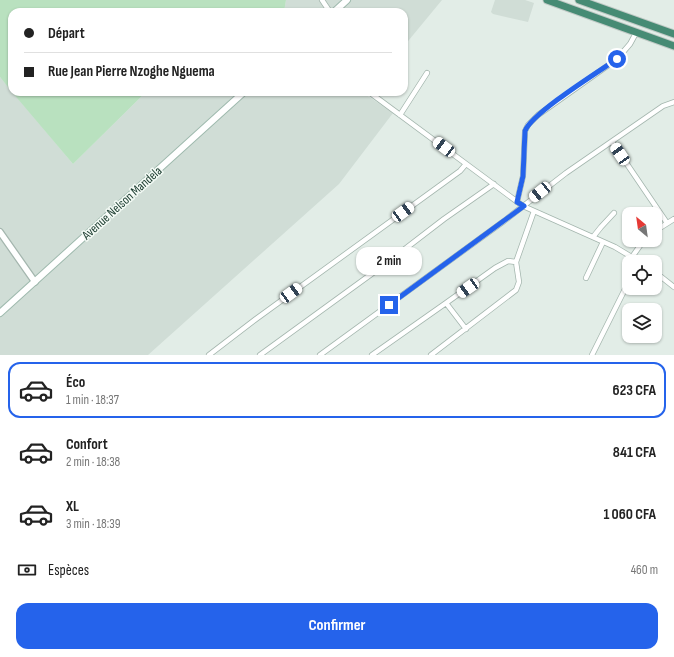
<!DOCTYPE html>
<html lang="fr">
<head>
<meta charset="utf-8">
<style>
  :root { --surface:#fff; --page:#f2f2f2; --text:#222; --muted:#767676; --line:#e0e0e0; --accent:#2563eb }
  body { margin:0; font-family:"Sofia Sans Condensed",sans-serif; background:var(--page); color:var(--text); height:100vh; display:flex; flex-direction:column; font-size:15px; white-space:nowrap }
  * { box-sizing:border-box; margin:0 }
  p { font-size:13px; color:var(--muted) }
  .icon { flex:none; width:22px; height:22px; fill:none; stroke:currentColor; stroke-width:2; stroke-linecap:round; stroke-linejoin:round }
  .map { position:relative; height:355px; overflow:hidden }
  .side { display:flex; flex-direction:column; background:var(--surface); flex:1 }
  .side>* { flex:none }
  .hud { position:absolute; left:8px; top:8px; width:400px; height:88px; border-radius:12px; box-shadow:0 1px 3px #0004; display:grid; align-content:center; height:88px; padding:0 16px; background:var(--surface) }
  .needle { width:26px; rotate:331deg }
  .controls { position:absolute; left:622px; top:207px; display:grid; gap:8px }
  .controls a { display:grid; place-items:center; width:40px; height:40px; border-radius:8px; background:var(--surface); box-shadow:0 1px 3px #0004; font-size:20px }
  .end { position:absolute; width:18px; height:18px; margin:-9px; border:5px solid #2563eb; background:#fff; box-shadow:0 0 0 2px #fff }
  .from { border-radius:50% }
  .bubble { position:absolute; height:28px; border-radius:12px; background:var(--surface); box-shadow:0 1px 3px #0004; font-size:13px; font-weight:700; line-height:28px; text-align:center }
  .car { position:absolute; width:12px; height:24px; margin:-12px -6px; border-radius:5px; box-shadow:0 0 3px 1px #0007; background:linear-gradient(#fff 24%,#345 0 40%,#fff 0 76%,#345 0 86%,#fff 0) }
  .hud b { display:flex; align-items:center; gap:14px; height:38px; font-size:15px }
  .hud b+b { border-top:1px solid var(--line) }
  .hud i { width:10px; height:10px; background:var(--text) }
  ul { padding:7px 0 0; list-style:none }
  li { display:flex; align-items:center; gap:12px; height:56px; margin:0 8px 6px; padding:0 8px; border:2px solid transparent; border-radius:12px }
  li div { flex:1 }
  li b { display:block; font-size:15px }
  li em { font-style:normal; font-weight:700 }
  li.selected { border-color:var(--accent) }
  li>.icon { width:36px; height:36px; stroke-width:1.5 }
  .pay { display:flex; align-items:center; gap:10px; height:44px; padding:0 16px; font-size:15px }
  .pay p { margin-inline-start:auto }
  .cta { display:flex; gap:8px; margin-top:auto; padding:8px 16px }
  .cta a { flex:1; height:46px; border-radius:12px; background:var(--accent); color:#fff; font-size:16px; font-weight:700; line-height:46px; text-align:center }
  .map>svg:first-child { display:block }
  .built { fill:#d0ddd6 }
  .green { fill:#b9e1bf }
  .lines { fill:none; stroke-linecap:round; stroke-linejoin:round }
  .minor-casing { stroke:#a4b6ae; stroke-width:6 }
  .tertiary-casing { stroke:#a4b6ae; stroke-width:8 }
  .secondary-casing { stroke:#9fbaae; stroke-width:8 }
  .trunk-casing { stroke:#c1cac6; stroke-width:9 }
  .minor { stroke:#fff; stroke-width:4.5 }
  .tertiary { stroke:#fff; stroke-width:5.5 }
  .secondary { stroke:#fff; stroke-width:6 }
  .trunk { stroke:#468b74; stroke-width:7 }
  .route { stroke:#2563eb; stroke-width:5 }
  .labels { text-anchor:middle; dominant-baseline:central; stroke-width:3; stroke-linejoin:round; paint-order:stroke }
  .street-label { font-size:13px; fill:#204034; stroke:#f3faf5 }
</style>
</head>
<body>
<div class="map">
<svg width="674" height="355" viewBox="0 0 674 355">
  <rect width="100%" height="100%" fill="#e2ede7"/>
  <!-- built -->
  <path class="built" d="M286,0H442L404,46V12H284Z
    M495,0H525L534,3L528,22L493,14L491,12Z
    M0,77L73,164L146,92H362L393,113L339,184L148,355H0Z"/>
  <!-- green -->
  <path class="green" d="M0,0H286L284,12H12V92L0,77Z
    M12,92H146L73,164Z"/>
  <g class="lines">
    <!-- minor casing -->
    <g class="minor-casing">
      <path id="minor" d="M322,0L330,12
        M369,92L523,206L615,247L640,262
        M400,115L427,73
        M612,142L667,223
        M517,202L523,176L525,131L528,125L538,115L617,59L630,44L636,33
        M655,231L674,219
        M593,237L601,227L614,213
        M632,257L644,240
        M655,272L674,287
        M586,278L603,242
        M446,303L495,268L508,261L516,262
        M209,355L256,319L460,171L466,164
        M260,355L388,262L444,219L494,184
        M320,355L504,221L566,173L663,106L674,102
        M372,355L446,303L466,329
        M431,355L516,290L519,282L516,262L534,211
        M592,355L629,281"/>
    </g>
    <!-- tertiary casing -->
    <g class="tertiary-casing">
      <path id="tertiary" d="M0,232L35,282"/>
    </g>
    <!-- secondary casing -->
    <g class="secondary-casing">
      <path id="secondary" d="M334,12L347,0
        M0,313L244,92"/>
    </g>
    <!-- trunk casing -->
    <g class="trunk-casing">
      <path id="trunk" d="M547,0L674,46
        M579,0L674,34"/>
    </g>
    <!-- minor -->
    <use href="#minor" class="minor"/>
    <!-- tertiary -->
    <use href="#tertiary" class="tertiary"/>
    <!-- secondary -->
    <use href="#secondary" class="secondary"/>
    <!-- trunk -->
    <use href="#trunk" class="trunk"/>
  </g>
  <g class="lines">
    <!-- route -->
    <path class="route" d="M389,305L524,206L517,202L523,176L525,131C532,113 598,72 617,59"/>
  </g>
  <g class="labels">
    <!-- street labels -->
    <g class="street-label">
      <text transform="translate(122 203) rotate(-42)">Avenue Nelson Mandela</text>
    </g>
  </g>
</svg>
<div class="controls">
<a><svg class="needle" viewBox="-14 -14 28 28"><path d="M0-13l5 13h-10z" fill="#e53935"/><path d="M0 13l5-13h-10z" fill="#767676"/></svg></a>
<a><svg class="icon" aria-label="locate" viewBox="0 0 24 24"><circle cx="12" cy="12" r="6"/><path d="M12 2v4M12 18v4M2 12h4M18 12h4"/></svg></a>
<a><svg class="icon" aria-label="layers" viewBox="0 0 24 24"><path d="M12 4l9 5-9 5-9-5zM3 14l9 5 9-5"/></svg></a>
</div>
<i class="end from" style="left:617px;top:59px"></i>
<i class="end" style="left:389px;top:305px"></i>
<div class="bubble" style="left:356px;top:247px;width:66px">2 min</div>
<i class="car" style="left:444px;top:147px;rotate:307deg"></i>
<i class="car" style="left:620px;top:154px;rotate:326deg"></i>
<i class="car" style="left:540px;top:192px;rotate:231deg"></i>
<i class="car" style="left:403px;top:212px;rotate:54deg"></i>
<i class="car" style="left:468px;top:288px;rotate:235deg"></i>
<i class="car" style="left:291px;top:293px;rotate:54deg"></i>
<div class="hud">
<b><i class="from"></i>Départ</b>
<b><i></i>Rue Jean Pierre Nzoghe Nguema</b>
</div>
</div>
<section class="side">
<ul>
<li class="selected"><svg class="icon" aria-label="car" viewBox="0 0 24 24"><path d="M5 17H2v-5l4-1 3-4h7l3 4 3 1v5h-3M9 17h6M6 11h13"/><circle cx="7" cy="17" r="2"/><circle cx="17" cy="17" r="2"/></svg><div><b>Éco</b><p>1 min · 18:37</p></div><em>623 CFA</em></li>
<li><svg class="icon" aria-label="car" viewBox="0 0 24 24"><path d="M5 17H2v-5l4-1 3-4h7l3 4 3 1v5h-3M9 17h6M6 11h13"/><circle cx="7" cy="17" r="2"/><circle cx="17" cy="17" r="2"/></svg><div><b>Confort</b><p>2 min · 18:38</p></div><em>841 CFA</em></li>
<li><svg class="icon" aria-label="car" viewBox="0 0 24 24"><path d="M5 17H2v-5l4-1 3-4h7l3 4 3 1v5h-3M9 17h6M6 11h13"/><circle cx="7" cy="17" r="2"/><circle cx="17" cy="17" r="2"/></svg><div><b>XL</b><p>3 min · 18:39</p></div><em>1 060 CFA</em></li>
</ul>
<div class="pay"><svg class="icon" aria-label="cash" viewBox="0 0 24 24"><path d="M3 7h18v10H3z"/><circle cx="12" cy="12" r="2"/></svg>Espèces<p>460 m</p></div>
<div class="cta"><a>Confirmer</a></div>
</section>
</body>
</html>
